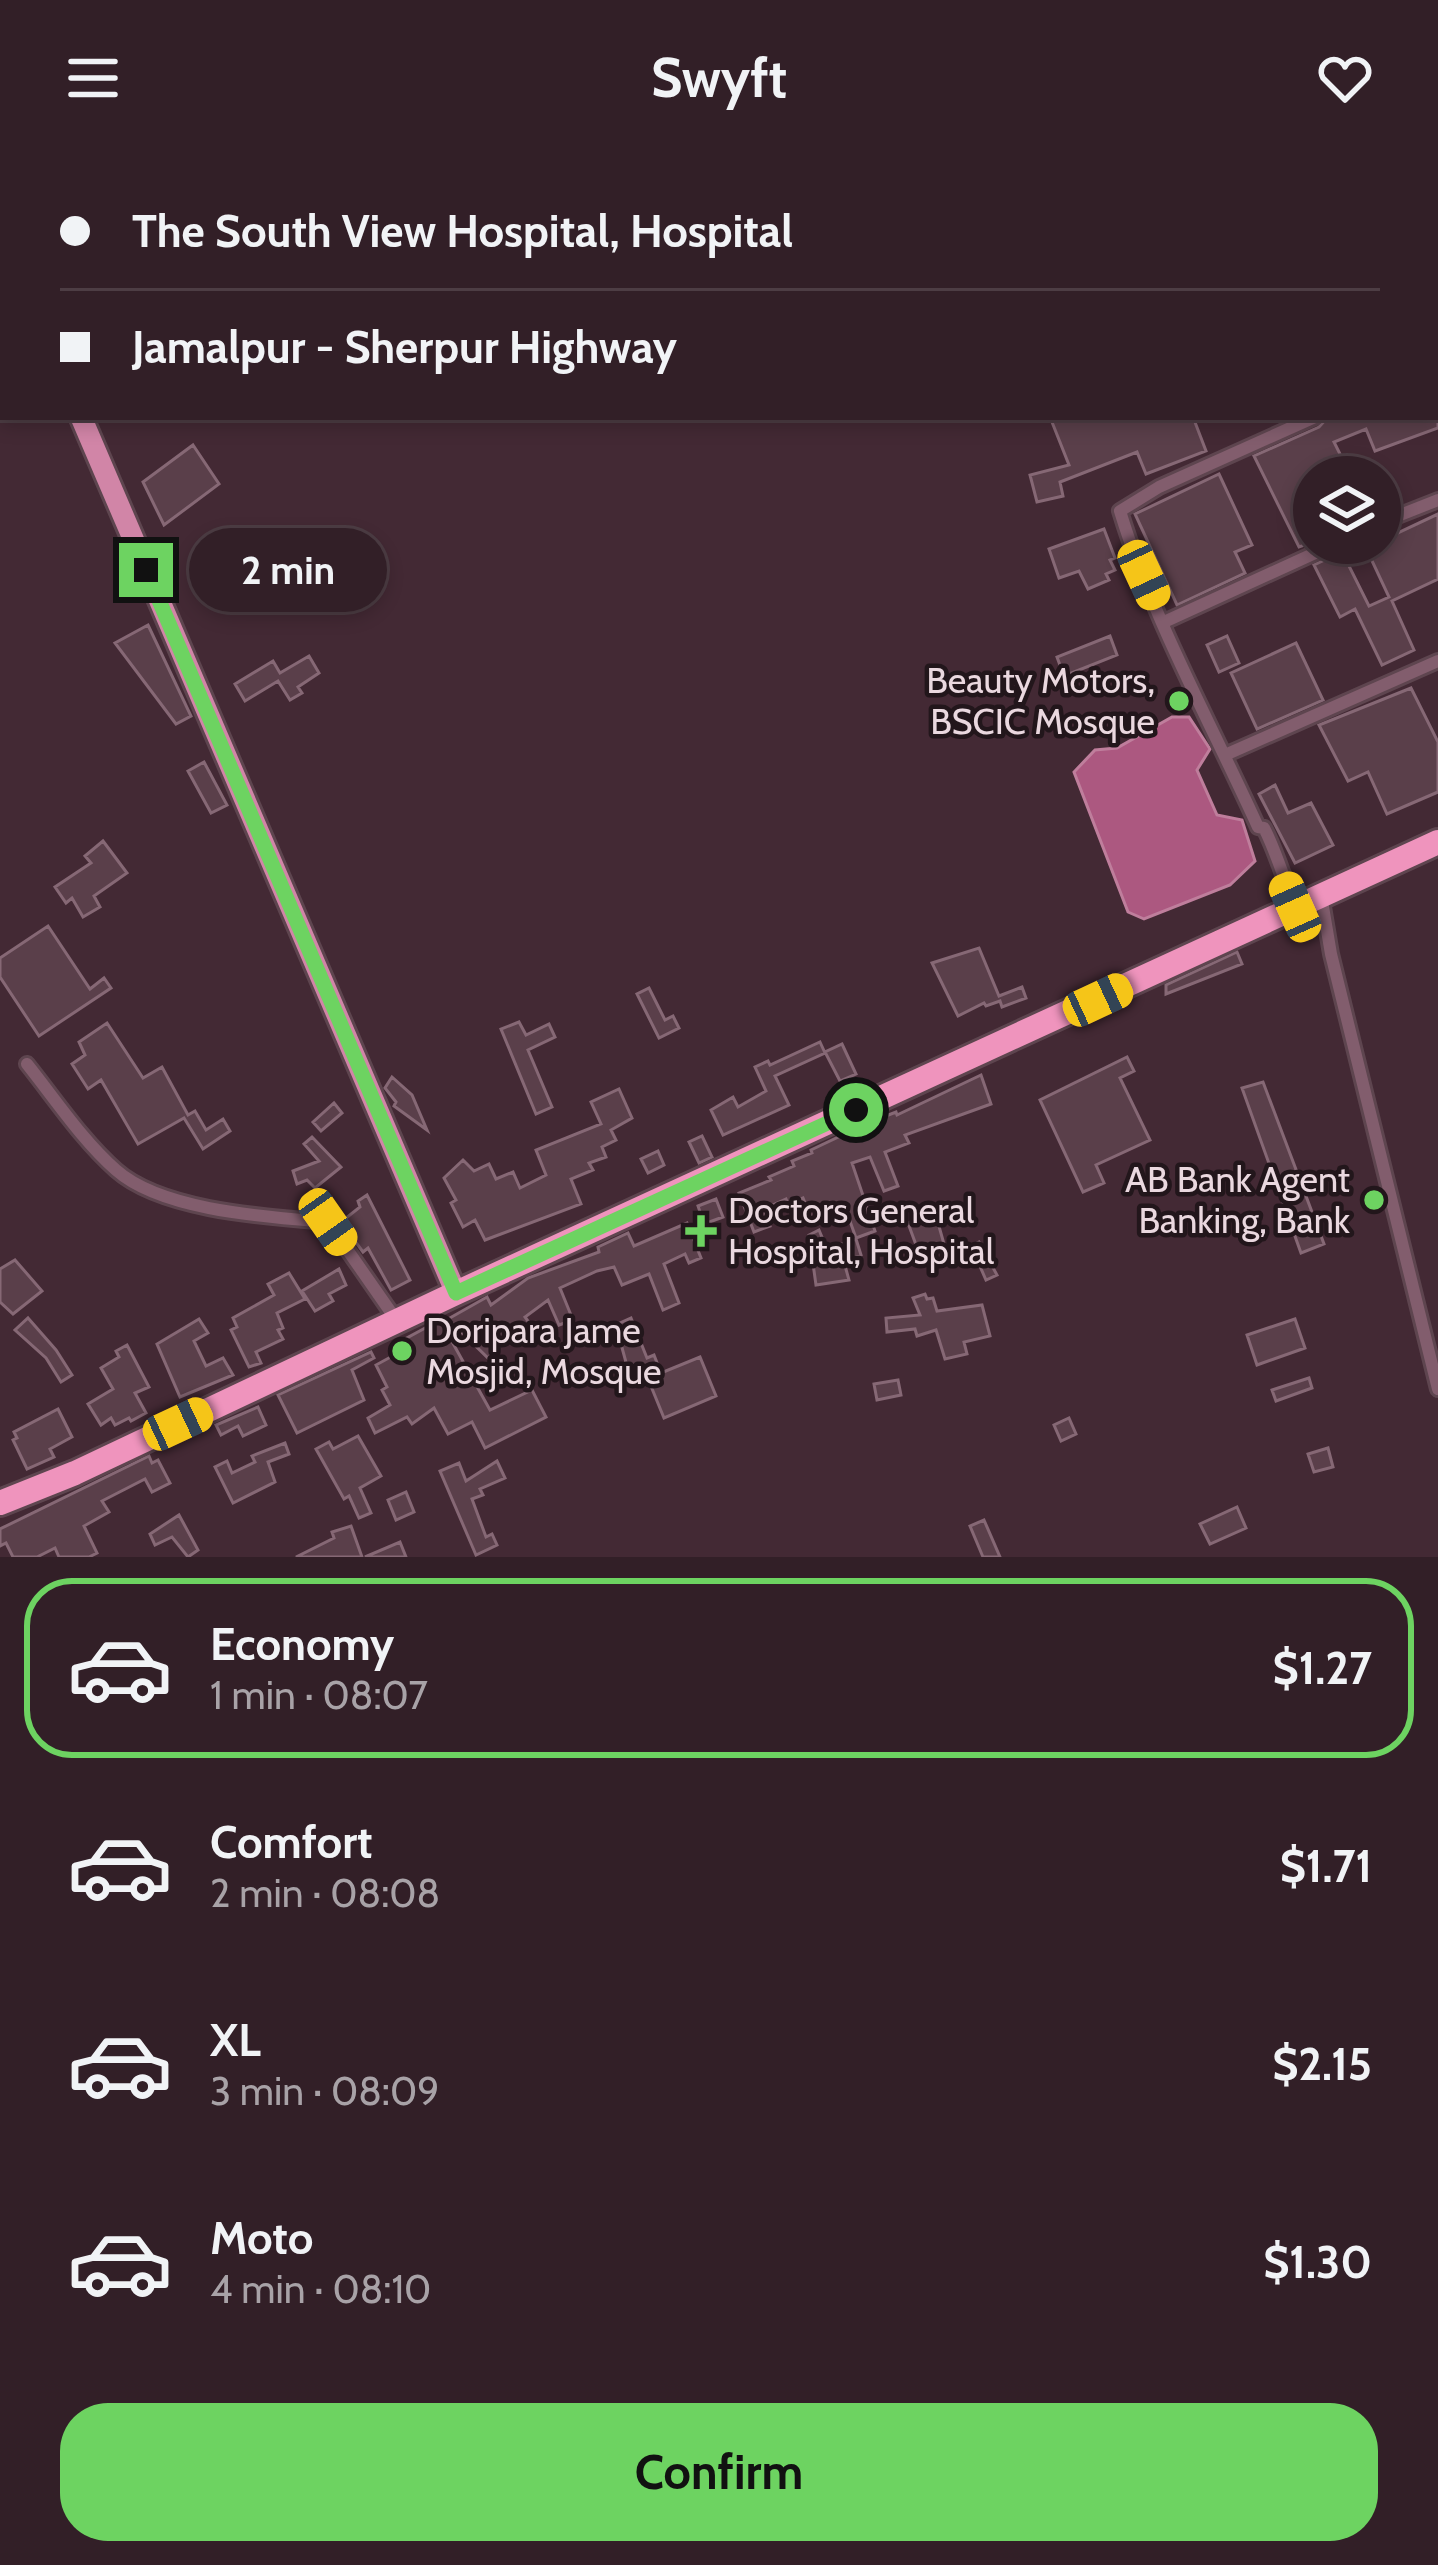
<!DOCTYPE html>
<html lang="en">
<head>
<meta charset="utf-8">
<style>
  :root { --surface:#321f27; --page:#3d2c33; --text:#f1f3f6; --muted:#a8a2a7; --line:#4d3d44; --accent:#6dd361 }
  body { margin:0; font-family:Cabin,sans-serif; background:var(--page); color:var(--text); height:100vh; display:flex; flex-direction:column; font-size:45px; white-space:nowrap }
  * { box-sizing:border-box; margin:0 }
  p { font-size:39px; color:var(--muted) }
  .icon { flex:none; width:66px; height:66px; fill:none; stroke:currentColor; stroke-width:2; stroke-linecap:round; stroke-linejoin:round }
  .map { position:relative; height:1401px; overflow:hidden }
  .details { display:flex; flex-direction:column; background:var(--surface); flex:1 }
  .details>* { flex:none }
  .top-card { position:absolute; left:0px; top:0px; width:1440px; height:264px; box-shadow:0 6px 18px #0003,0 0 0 3px var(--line); display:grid; align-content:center; height:264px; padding:0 60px; background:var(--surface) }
  .controls { position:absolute; left:1293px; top:300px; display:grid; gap:24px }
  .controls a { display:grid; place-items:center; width:108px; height:108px; border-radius:50%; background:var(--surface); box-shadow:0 6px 18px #0003,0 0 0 3px var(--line); font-size:60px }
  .end { position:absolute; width:54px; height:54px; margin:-27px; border:15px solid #6dd361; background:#111; box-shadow:0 0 0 6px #111 }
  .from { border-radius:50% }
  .bubble { position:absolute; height:84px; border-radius:42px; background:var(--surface); box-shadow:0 6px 18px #0003,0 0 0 3px var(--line); font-size:39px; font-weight:700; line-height:84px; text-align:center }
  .car { position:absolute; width:36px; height:72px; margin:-36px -18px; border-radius:15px; box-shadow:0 0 9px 3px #0007; background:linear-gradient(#f5c518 24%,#345 0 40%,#f5c518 0 76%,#345 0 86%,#f5c518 0) }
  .top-card b { display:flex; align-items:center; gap:42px; height:114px; font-size:45px }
  .top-card b+b { border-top:3px solid var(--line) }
  .top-card i { width:30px; height:30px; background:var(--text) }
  ul { padding:21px 0 0; list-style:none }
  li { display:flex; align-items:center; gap:36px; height:180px; margin:0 24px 18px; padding:0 36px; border:6px solid transparent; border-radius:48px }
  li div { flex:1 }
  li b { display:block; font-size:45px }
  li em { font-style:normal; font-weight:700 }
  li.on { border-color:var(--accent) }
  li>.icon { width:108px; height:108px; stroke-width:1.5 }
  .primary-button { display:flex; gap:24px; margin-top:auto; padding:24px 60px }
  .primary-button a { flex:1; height:138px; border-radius:48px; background:var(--accent); color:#111; font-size:48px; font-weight:700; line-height:138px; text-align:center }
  header { display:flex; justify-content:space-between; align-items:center; height:156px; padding:0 60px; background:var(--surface); font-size:54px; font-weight:700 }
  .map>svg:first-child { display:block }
  .water { fill:#ac5880; stroke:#bf7e9c; stroke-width:3 }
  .building { fill:#5a3f4a; stroke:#866875; stroke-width:3 }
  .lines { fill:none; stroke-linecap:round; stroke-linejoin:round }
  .street-casing { stroke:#5e454f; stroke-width:18 }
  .primary-casing { stroke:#5e454f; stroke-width:27 }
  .highway-casing { stroke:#5e454f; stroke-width:30 }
  .street { stroke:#825d6d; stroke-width:12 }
  .primary { stroke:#d185a7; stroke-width:21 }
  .highway { stroke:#ef94bd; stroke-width:24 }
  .route { stroke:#6dd361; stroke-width:15 }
  .poi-dot { fill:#6dd361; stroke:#22161b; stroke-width:4.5 }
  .labels { text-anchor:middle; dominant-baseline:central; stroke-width:9; stroke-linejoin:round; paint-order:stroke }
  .poi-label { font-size:36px; fill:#ead8df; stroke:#22161b; text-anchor:end }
</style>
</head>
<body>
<header><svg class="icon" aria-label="menu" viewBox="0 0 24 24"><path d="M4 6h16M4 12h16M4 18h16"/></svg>Swyft<svg class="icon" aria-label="heart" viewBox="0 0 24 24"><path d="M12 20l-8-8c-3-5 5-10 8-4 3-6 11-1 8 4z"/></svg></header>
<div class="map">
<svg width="1438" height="1401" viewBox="0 0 1438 1401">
  <rect width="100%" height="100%" fill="#432934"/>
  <!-- water -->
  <path class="water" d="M1172,561H1189L1210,593L1197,614L1217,659L1242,664L1255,705L1230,729L1144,763L1128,756L1074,616L1095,594L1117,592Z"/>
  <!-- building -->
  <path class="building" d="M1050,261H1193L1206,295L1146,318L1137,296L1060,326L1063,340L1037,346L1030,319L1069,309Z
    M1328,261H1438V272L1375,295L1366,273L1334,286L1349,316L1339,321H1314V386L1299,391L1254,300L1319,271Z
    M193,289L219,328L164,369L143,326Z
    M1219,318L1252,389L1235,396L1245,417L1177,449L1135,358Z
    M1438,358V423L1392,445L1414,494L1382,509L1355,453L1340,461L1314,409L1342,396L1369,450L1389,441L1366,392Z
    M1104,373L1115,402L1110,404L1115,414L1106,418L1109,424L1088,433L1079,415L1059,422L1049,393Z
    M148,469L191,560L176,568L115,487Z
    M1110,480L1117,499L1064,520L1057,501Z
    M1227,480L1239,507L1219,516L1207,489Z
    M1296,487L1323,544L1257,573L1231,517Z
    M309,500L319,517L298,531L302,537L290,544L278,525L245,545L235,528L273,505L280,517Z
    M1411,532L1438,586V636L1387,658L1368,616L1348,625L1319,569Z
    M204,606L227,649L211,657L188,615Z
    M1275,629L1288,657L1311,647L1333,689L1295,707L1259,638Z
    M103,685L127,717L94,740L100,751L83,761L72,742L66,747L55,731L91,707L85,700Z
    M48,770L90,833L104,822L111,832L39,880L0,821V802Z
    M979,792L999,840L1022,831L1026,842L1002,851L1000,845L986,850L984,847L958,860L932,807Z
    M1237,796L1242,808L1166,838V829Z
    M649,832L665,864L673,860L679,872L659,882L637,838Z
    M519,866L526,879L549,868L555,881L528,894L552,951L536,958L501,873Z
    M107,867L143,922L162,911L188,959L195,955L206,974L223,963L230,975L203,993L184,962L138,988L101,924L88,933L72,908L85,899L79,886Z
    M820,886L825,897L775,920L789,949L723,979L711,954L733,941L738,951L766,935L755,911L768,905L770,909Z
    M842,888L856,918L840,925L825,896Z
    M1127,901L1134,915L1120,922L1150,984L1096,1009L1104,1027L1083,1036L1040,944Z
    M981,919L991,948L905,979L909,987L885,996L898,1030L884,1035L870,1001L852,1007L875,1075L856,1082L846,1054L813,1067L803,1042L788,1048L786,1043L764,1053L770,1070L754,1076L739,1037L771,1024L769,1021L794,1010L792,1005L812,997L811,994L868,967L896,956L897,959Z
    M392,921L412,939L427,974L394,950L396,946L385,932Z
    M1263,926L1324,1088L1301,1097L1242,932Z
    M619,933L632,962L611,974L616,984L602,991L606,1001L589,1007L593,1014L571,1023L581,1048L485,1084L475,1064L463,1071L451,1047L456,1044L444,1022L463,1004L474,1015L489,1008L496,1023L513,1016L520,1032L546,1019L536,994L601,968L591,946Z
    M334,947L342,957L321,975L313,966Z
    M702,980L712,1001L699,1007L689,986Z
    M312,981L341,1011L315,1032L307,1024L297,1028L293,1015L319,1005L304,988Z
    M658,995L664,1009L648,1017L641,1003Z
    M367,1039L410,1124L391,1134L368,1092L363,1096L341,1066L360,1051L358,1045Z
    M716,1043L723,1061L704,1068L698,1050Z
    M935,1056L944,1088L919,1097L908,1067Z
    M687,1067L701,1102L689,1107L685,1098L664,1108L679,1147L663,1154L649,1118L622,1129L614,1111L597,1115L560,1132L573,1164L559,1169L548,1144L525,1161L533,1172L516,1185L511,1178L488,1202L448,1163L487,1141L491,1149L528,1122L599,1096L598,1091L628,1077L634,1090Z
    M819,1074L827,1093L856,1083L861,1099L844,1106L849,1124L816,1129L809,1079Z
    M979,1086L997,1119L986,1124L971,1090Z
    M15,1104L42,1135L13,1158L0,1146V1113Z
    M339,1113L346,1129L329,1138L333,1145L315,1155L302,1135Z
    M289,1117L305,1143L277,1157L283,1172L278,1174L283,1183L256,1196L261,1207L249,1211L231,1174L237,1171L233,1162L274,1139L268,1128Z
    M925,1138L927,1143L933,1142L937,1155L982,1149L990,1180L964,1186L967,1198L945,1203L936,1174L917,1180L915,1173L887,1176L886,1162L920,1159L913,1142Z
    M28,1162L56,1194L72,1219L61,1226L46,1202L15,1174Z
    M631,1162L647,1202L654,1199L661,1217L700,1201L716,1240L664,1262L646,1218L633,1223L627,1210L621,1188L628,1185L620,1167Z
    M199,1163L208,1177L194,1185L206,1210L223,1202L233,1219L180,1241L157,1188Z
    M1295,1163L1305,1192L1257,1209L1247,1179Z
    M440,1164L490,1254L532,1234L546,1261L485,1292L472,1266L448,1278L434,1252L412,1268L407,1261L375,1277L368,1262L390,1249L382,1234L387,1231L376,1209L398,1197L394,1189Z
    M127,1189L149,1231L135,1237L146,1257L131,1265L129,1262L115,1269L111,1262L101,1269L88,1248L113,1233L101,1212L119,1201L116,1195Z
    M371,1196L374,1202L352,1214L364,1244L297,1277L278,1239Z
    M1309,1222L1312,1232L1276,1245L1272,1234Z
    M898,1224L901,1239L877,1244L874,1228Z
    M258,1251L266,1269L243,1280L238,1270L221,1279L216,1269Z
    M58,1253L72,1281L50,1293L54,1301L27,1313L13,1284L17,1282L14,1276Z
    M1069,1262L1076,1278L1061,1285L1054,1269Z
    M358,1280L381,1320L360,1332L371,1357L359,1362L349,1340L344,1343L316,1293L329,1286L333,1293Z
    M285,1287L289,1298L268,1306L275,1326L233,1347L215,1311L227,1305L232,1317L255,1306L252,1300Z
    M1328,1292L1333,1311L1314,1316L1308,1298Z
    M149,1300L152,1307L158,1304L170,1327L152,1336L145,1323L102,1345L109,1356L84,1370L97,1397L89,1401H59L55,1392L37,1401H13L6,1387L0,1390V1373Z
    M497,1305L505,1322L480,1333L483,1339L472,1343L486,1381L492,1378L497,1389L476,1399L440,1315L459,1307L466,1325Z
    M406,1336L414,1356L396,1364L388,1344Z
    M1237,1351L1246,1372L1210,1388L1200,1368Z
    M179,1359L198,1394L188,1401L172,1381L155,1389L150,1378Z
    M984,1364L1000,1401H983L970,1370Z
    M351,1370L362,1401H296L334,1382L332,1376Z
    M400,1386L406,1401H365Z"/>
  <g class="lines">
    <!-- street casing -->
    <g class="street-casing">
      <path id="street" d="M1437,203H1438
        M1380,367L1438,344
        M1164,466L1337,387
        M1225,599L1438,505
        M1321,739L1331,798L1438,1233
        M1296,751C1284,725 1277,697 1264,672L1258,671C1211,567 1153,464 1120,355L1159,331L1315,261
        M27,908C55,943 82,984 116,1014C162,1055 268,1061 328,1066L397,1165"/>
    </g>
    <!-- primary casing -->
    <g class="primary-casing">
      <path id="primary" d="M0,103L3,109
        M81,261L456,1137"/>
    </g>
    <!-- highway casing -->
    <g class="highway-casing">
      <path id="highway" d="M0,1347L75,1317L456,1137L1438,686"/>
    </g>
    <!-- street -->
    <use href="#street" class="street"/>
    <!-- primary -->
    <use href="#primary" class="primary"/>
    <!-- highway -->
    <use href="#highway" class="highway"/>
  </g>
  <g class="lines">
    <!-- route -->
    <path class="route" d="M146,414L456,1137L856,954"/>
  </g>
  <!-- markers -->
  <g class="poi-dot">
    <circle cx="1179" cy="545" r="12"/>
    <circle cx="1374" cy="1044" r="12"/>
    <path d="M695 1057h12v12h12v12h-12v12h-12v-12h-12v-12h12z"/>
    <circle cx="402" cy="1195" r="12"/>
  </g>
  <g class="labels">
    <!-- poi labels -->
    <g class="poi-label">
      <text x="1155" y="524">Beauty Motors,<tspan x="1155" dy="41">BSCIC Mosque</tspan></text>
      <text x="1350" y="1023">AB Bank Agent<tspan x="1350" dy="41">Banking, Bank</tspan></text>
      <text x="728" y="1054" text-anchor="start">Doctors General<tspan x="728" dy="41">Hospital, Hospital</tspan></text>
      <text x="426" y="1174" text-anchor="start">Doripara Jame<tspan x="426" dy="41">Mosjid, Mosque</tspan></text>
    </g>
  </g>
</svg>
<div class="controls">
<a><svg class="icon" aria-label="layers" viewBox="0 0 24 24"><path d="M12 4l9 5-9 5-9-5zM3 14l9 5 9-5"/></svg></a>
</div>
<i class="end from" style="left:856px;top:954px"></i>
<i class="end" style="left:146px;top:414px"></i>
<div class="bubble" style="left:189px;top:372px;width:198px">2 min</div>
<i class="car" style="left:1144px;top:419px;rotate:155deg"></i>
<i class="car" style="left:1295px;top:751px;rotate:336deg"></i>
<i class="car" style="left:1098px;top:844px;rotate:65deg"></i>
<i class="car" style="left:328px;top:1066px;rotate:145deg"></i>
<i class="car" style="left:178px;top:1268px;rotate:65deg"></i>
<div class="top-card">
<b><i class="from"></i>The South View Hospital, Hospital</b>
<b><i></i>Jamalpur - Sherpur Highway</b>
</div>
</div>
<section class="details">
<ul>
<li class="on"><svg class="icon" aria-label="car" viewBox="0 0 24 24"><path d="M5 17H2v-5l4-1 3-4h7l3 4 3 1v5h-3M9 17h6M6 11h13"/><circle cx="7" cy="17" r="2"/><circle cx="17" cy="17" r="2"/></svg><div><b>Economy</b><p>1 min · 08:07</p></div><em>$1.27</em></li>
<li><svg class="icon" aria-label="car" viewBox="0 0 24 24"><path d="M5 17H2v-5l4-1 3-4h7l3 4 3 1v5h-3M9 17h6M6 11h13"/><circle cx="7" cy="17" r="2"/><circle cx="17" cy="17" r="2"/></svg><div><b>Comfort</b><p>2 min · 08:08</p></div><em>$1.71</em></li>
<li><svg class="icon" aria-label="car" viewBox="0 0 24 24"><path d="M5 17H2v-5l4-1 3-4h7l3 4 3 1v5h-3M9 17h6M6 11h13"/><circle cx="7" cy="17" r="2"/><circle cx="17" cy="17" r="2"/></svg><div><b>XL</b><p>3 min · 08:09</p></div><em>$2.15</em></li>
<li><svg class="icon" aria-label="car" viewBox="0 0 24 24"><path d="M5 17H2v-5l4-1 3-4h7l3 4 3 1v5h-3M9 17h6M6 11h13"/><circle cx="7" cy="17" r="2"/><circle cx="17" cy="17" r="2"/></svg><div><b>Moto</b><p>4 min · 08:10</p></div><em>$1.30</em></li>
</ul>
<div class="primary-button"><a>Confirm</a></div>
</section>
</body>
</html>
